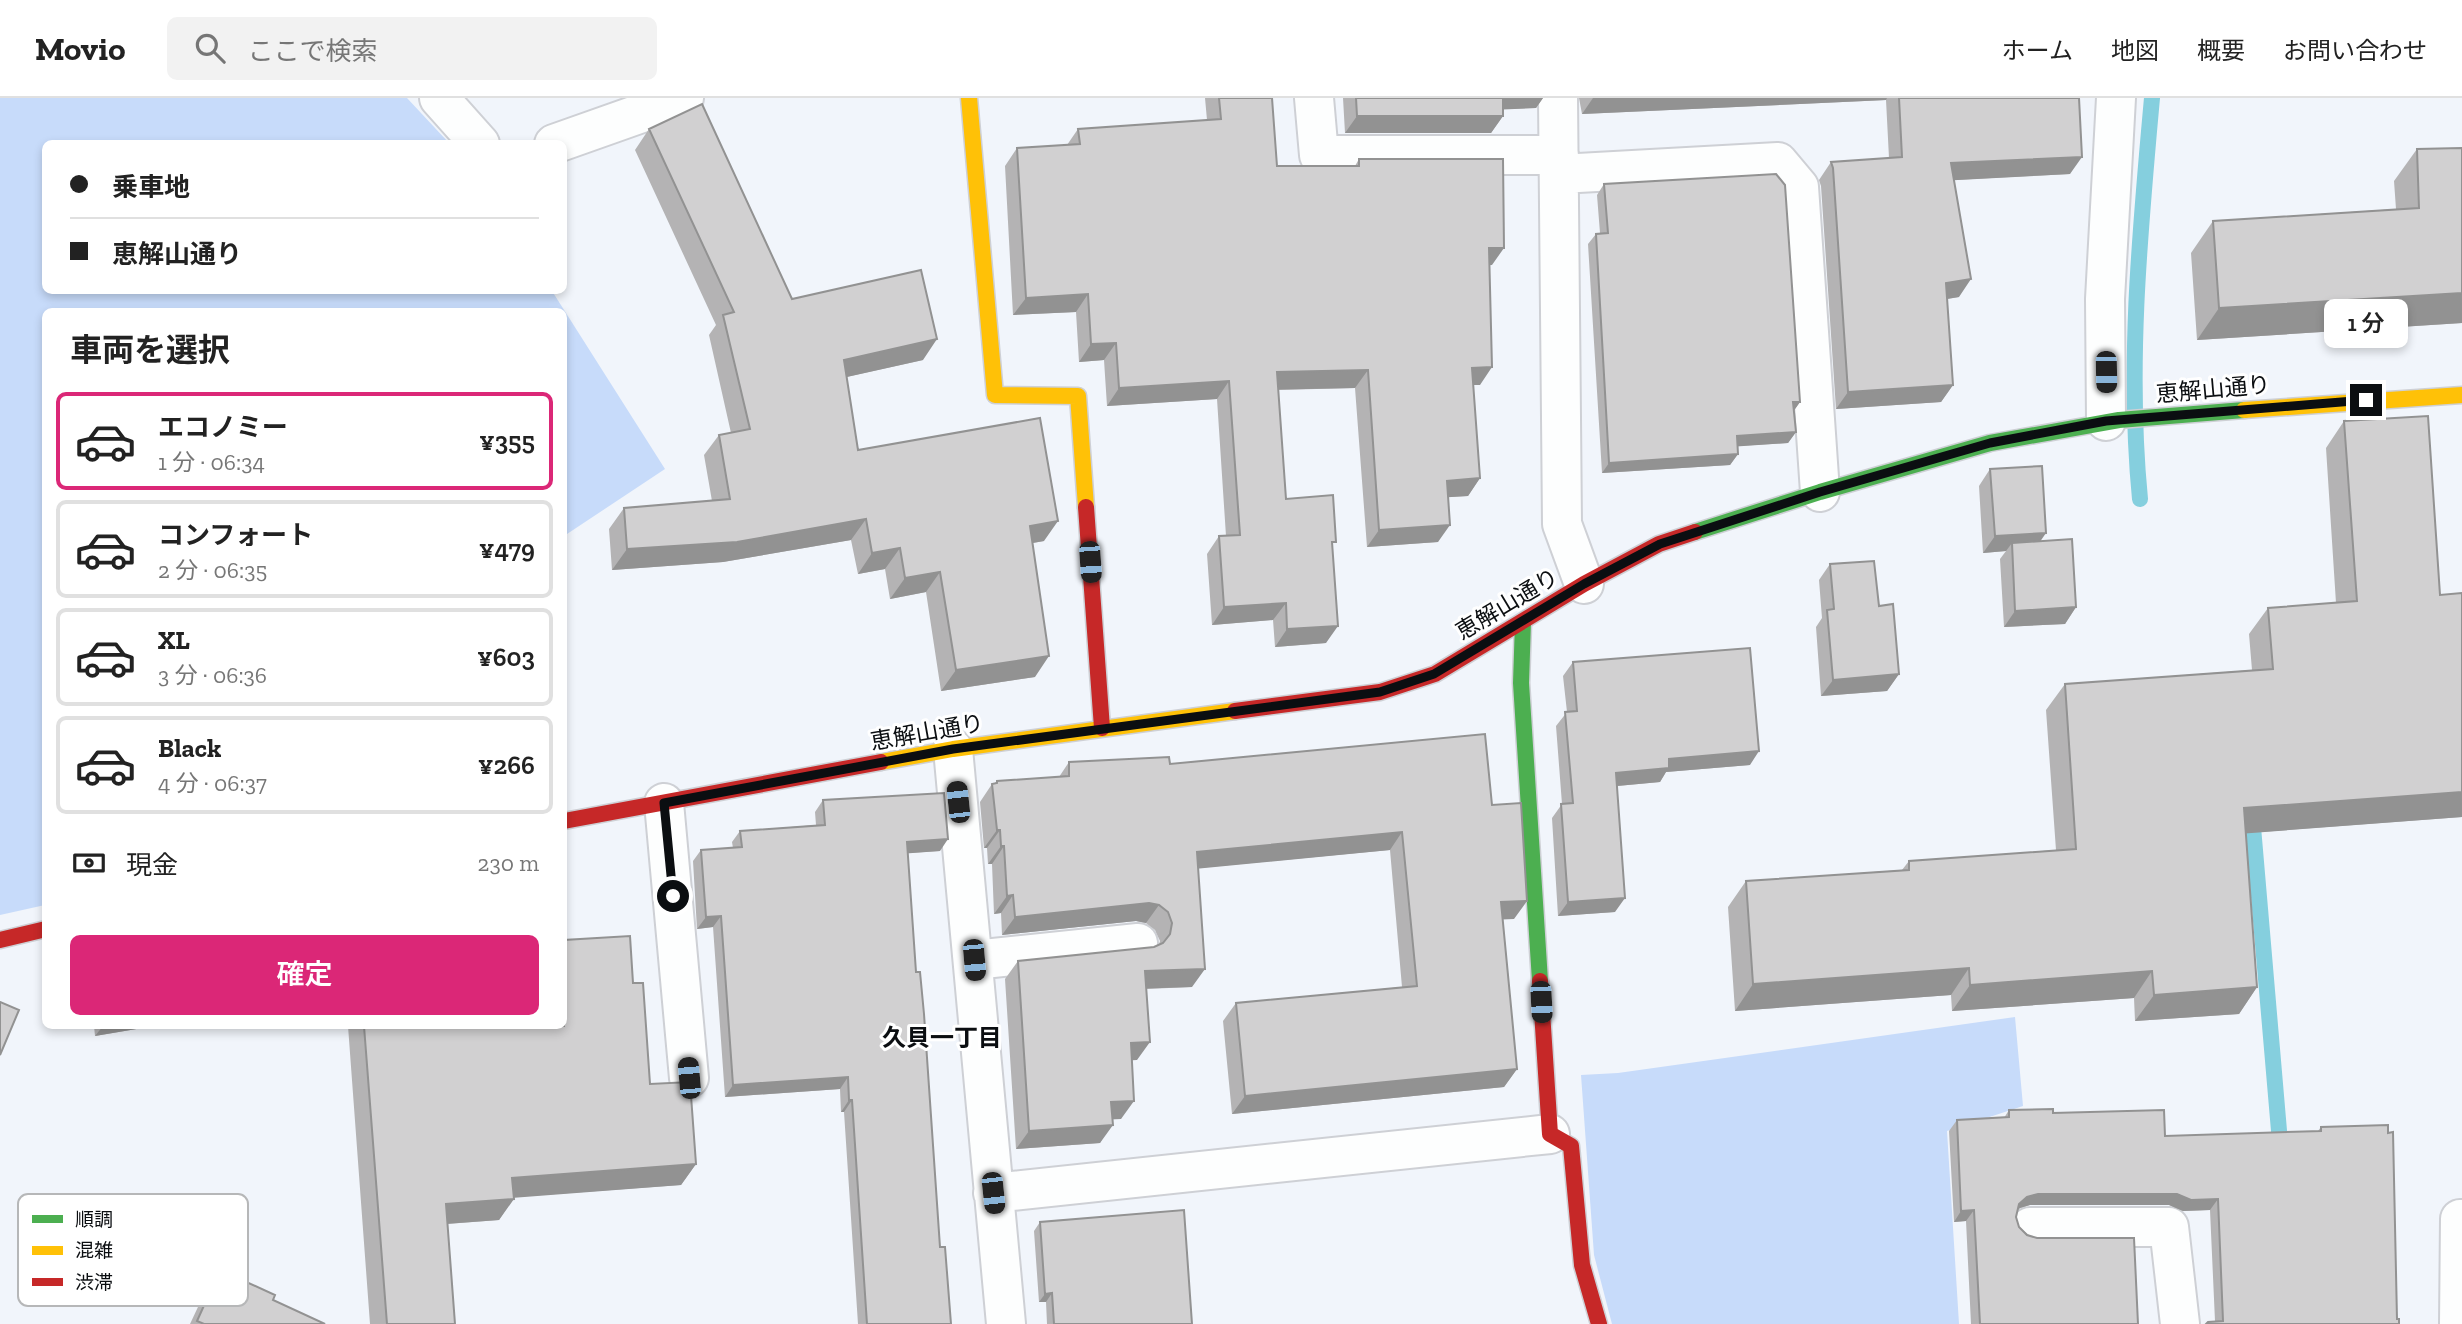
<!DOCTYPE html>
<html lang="ja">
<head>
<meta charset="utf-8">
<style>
  :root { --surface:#fff; --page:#f2f2f2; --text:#222; --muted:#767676; --line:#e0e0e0; --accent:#db2777 }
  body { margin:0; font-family:"Zilla Slab","Noto Sans JP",serif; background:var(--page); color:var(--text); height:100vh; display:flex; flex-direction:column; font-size:26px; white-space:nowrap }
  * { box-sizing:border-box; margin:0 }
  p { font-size:23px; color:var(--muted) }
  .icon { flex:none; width:38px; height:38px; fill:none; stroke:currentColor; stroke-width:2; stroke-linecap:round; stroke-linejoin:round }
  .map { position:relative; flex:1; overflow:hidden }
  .panel { position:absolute; left:42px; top:210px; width:525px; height:721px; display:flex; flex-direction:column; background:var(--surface); border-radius:10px; box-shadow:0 4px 10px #0003 }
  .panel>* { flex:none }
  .top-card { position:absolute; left:42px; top:42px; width:525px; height:154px; border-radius:10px; box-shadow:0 4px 10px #0003; display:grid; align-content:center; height:154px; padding:0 28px; background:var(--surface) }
  .end { position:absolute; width:32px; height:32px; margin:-16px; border:9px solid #0b0e11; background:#fff; box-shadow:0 0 0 4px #fff }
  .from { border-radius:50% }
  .bubble { position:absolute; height:49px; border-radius:10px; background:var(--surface); box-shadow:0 4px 10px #0003; font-size:23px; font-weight:600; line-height:49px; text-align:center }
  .car { position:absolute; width:21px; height:42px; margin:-21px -10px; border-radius:9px; box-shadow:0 0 5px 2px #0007; background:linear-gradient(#222 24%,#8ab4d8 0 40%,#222 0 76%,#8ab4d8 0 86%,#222 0) }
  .top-card b { display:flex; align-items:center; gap:24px; height:66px; font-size:26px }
  .top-card b+b { border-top:2px solid var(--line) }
  .top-card i { width:18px; height:18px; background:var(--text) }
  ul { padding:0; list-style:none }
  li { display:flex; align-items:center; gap:21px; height:98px; margin:0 14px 10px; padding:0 14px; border:4px solid var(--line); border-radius:10px }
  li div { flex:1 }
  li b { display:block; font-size:26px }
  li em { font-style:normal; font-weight:600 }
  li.selected { border-color:var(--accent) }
  li>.icon { width:63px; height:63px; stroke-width:1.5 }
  h2 { padding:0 28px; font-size:32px; line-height:84px }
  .pay { display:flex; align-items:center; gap:18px; height:77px; padding:0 28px; font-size:26px }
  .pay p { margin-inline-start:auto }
  .primary-button { display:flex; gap:14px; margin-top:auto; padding:14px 28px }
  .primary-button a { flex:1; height:80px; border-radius:10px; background:var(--accent); color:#fff; font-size:28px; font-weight:600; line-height:80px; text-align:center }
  header { display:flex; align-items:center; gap:42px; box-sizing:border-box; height:98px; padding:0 35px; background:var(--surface); border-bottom:2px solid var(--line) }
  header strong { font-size:33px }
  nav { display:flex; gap:38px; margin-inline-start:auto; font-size:24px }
  .search { width:490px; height:63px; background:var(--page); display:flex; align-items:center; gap:18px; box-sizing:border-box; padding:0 24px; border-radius:10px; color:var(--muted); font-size:26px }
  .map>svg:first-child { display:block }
  .green { fill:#c7dbfa }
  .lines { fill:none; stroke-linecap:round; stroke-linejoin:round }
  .stream { stroke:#85cfde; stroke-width:16 }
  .street-casing { stroke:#ced0d5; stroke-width:42 }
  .fast-casing { stroke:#ced0d5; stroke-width:19 }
  .slow-casing { stroke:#ced0d5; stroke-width:19 }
  .jam-casing { stroke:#ced0d5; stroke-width:19 }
  .street { stroke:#fdfefe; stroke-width:38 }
  .fast { stroke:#4caf50; stroke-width:16 }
  .slow { stroke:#ffc107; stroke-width:16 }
  .jam { stroke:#c62828; stroke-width:16 }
  .wall { fill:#b4b3b4 }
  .shaded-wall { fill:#929292 }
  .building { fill:#d1d0d1; stroke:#929292; stroke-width:2 }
  .route { stroke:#0b0e11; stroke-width:9 }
  .labels { text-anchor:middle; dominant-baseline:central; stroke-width:6; stroke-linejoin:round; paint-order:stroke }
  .street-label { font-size:23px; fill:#0b0e11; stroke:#fff }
  .neighbourhood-label { font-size:24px; font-weight:bold; fill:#0b0e11; stroke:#fff }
  .key { fill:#fff; stroke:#b6b7b8; stroke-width:2 }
  .key-label { font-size:19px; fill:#0b0e11 }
</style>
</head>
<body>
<header>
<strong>Movio</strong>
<div class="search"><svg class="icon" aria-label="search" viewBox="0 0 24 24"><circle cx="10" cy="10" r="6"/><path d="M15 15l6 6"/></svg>ここで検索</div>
<nav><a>ホーム</a><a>地図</a><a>概要</a><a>お問い合わせ</a></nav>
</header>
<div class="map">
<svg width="2462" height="1226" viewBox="0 0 2462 1226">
  <rect width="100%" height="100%" fill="#f1f5fb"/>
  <!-- green -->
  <path class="green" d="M0,0H407L449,45L46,46V192L552,193L665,371L564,438V214H46L45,807L0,817Z
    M2015,919L2023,1008L1947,1033L1959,1226H1612L1594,1157L1581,977L1618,975Z"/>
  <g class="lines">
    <!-- stream -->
    <path class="stream" d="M2140,401C2127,268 2140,133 2152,0
      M2253,729L2281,1056"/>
    <!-- street casing -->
    <g class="street-casing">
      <path id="street" d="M439,0L480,46
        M1314,0L1319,57H1559
        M1558,0L1562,426L1584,486
        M554,46L684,0
        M1560,76L1778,64L1799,89L1820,394
        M2106,323L2105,201L2116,0
        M953,651L1006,1226
        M664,705L689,980
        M974,862L1138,845
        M993,1095L1550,1036
        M2030,1129H2169L2180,1226
        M2459,1226L2460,1121H2462"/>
    </g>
    <!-- fast casing -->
    <g class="fast-casing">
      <path id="fast" d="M1695,434L1820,394L1990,345L2119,322L2244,312
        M1523,524L1521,585L1540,883"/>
    </g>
    <!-- slow casing -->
    <g class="slow-casing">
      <path id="slow" d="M969,0L995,297L1078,298L1086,409
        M2244,312L2462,297
        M881,664L953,651L1235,613"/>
    </g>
    <!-- jam casing -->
    <g class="jam-casing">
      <path id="jam" d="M1086,409L1102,630
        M1235,613L1380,594L1435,576L1584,486L1659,446L1695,434
        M564,723L881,664
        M0,842L46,831
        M1540,883L1550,1036L1571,1048L1582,1167L1599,1226"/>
    </g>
    <!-- street -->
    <use href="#street" class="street"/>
    <!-- fast -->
    <use href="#fast" class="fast"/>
    <!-- slow -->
    <use href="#slow" class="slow"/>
    <!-- jam -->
    <use href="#jam" class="jam"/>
  </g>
  <!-- wall -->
  <path class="wall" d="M1205,0H1272L1277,68H1355L1359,61L1492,167H1490L1480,287H1473L1480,380L1468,398L1448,399L1438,444L1367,449L1355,290L1278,292L1286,401L1333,448L1326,545L1275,549L1273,522L1212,527L1207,456L1219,438H1226L1217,301L1107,308L1104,262L1079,264L1076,214L1013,217L1005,68L1017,50L1067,47L1078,31L1207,22Z
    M1343,0H1543L1536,10L1503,11V18L1491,35H1345Z
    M1579,0H2079L2070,76L1954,82L1959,199L1947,201L1953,287L1941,304L1836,311L1821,88L1819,82L1831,64L1889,60L1886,2L1582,16Z
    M649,31L792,201L923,262L846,279L858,352L1044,443L1033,445L1035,579L941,593L926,494L890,501L885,471L858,476L851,442L723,464L612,472L609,431L624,410L712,403L704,357L719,337L731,335L709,237L716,227L635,52Z
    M2417,51L2462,225L2197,242L2191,155L2213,123L2396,111L2394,83Z
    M1604,86L1800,304L1794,312L1796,334L1788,345L1737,348L1738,356L1730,367L1602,375L1588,146L1596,136L1600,135L1597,97Z
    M2344,323L2440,497L2462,495V719L2246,735L2257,889L2239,916L2135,923L2134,900L1952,913L1951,897L1735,913L1728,809L1746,783L1902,772L1909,763L2056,752L2046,612L2065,586L2252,572L2249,536L2268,510L2336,505L2326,350Z
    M1990,371L2041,443L2076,509L2065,526L2004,529L2000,461L2006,453L1983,455L1979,388Z
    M1830,466L1879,508L1899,576L1887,593L1821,598L1816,529L1822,520L1819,482Z
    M1573,564L1750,667L1666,674L1660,684L1617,688L1615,814L1558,818L1552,720L1562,706L1556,628L1567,614L1563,578Z
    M1069,664L1170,666L1492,707L1514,821H1503L1517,971L1504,989L1232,1016L1223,923L1236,905L1402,889L1390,752L1198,770L1192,889L1146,891L1137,962H1132L1121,1021H1113L1100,1045L1016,1051L1005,881L1018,863L1154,849L1159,846L1160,843L1155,832L1146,825L1136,823L1002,837L1001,815L994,816L992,766H988L987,750H984L980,704L992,686L995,685L997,683L1059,679Z
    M823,702L940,753L908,755L916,874L940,1149L951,1226H858L844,1014H841L840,991L725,999L713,829L697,831L693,763L701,752L733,750L732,744L740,733L816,727L815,714Z
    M633,885L650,986L696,1066L681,1087L514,1099L499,1122L447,1126L455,1226H370L348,928H564Z
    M94,928H154L95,938Z
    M2009,1012L2053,1015L2165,1038L2318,1033L2321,1029L2397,1221L2215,1223L2210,1112L2183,1113L2169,1107H2030L2020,1110L2018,1111L2016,1119L2019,1129L2138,1226H1971L1966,1123L1954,1124L1949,1033L1957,1022L2004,1020Z
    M1040,1124L1192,1226H1047L1046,1204H1039L1034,1133Z
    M220,1172L273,1202L325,1226H190L205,1194Z"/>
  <!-- shaded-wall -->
  <path class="shaded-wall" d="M1499,0H1543L1536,10L1491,12Z
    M1593,0H1887L1886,2L1582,16Z
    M1357,18H1503L1491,35H1345Z
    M2082,59L2070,76L1939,83L1951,65Z
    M1489,150H1504L1492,167L1477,168Z
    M1971,181L1959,199L1934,203L1946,185Z
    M2462,195V225L2197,242L2219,210Z
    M1088,196L1076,214L1013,217L1026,200Z
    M937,241L923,262L829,283L844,262Z
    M1116,245L1104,262L1079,264L1091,246Z
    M1492,269L1480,287H1460L1472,270Z
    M1368,272L1355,290L1264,292L1277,274Z
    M1229,283L1217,301L1107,308L1119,290Z
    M1953,287L1941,304L1836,311L1848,294Z
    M1793,304H1800L1793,314Z
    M1796,334L1788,345L1729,349L1737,338Z
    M1738,356L1730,367L1602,375L1609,365Z
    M1480,380L1468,398L1435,400L1447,383Z
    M866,421L851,442L723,464L612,472L627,451Z
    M1058,423L1044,443L1015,448L1030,428Z
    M1450,427L1438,444L1367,449L1379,432Z
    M2046,435L2035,451L2012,445L2006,453L1983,455L1995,438Z
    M900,450L885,471L858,476L872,455Z
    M940,474L926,494L890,501L905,480Z
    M1286,505L1273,522L1212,527L1224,509Z
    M2076,509L2065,526L2004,529L2015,513Z
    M1338,528L1326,545L1275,549L1287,531Z
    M1049,558L1035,579L941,593L956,572Z
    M1899,576L1887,593L1821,598L1833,582Z
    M1759,653L1750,667L1666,674L1660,684L1606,689L1616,675L1669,661Z
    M2462,694V719L2225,737L2244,710Z
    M997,732H1000L987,750H984Z
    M1402,734L1390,752L1184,772L1197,754Z
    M948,741L940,753L899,756L907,744Z
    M1001,748H1004L992,766H988Z
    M1013,797L1001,815L994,816L1007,798Z
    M1625,800L1615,814L1558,818L1568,804Z
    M1527,803L1514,821L1489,822L1501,804Z
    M1149,805L1159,807L1146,825L1136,823L1002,837L1015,819Z
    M721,818L713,829L697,831L706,819Z
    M1969,870L1951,897L1735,913L1753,886Z
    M1205,871L1192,889L1132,891L1145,873Z
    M2152,873L2134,900L1952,913L1970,887Z
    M2257,889L2239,916L2135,923L2154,897Z
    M103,928H154L95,938Z
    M1150,944L1137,962L1119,963L1131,945Z
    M1517,971L1504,989L1232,1016L1245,998Z
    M848,979L840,991L725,999L733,987Z
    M849,1002H852L844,1014H841Z
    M1134,1003L1121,1021L1099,1022L1111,1004Z
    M1113,1027L1100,1045L1016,1051L1029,1033Z
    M696,1066L681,1087L497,1101L512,1080Z
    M2038,1096H2177L2218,1101L2210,1112L2183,1113L2169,1107H2030L2020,1110L2011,1118L2019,1106L2027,1099Z
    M514,1101L499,1122L431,1127L446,1106Z
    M1974,1112L1966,1123L1954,1124L1961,1113Z
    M1052,1195L1046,1204H1039L1045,1196Z"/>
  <!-- building -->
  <path class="building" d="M1219,0H1272L1277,68H1359V61H1503L1504,150H1489L1492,269L1472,270L1480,380L1447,383L1450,427L1379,432L1368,272L1277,274L1286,401L1333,397L1336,444H1332L1338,528L1287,531L1286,505L1224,509L1219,438L1240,437L1229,283L1119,290L1116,245L1091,246L1088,196L1026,200L1017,50L1080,46L1078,31L1221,21Z
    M1356,0H1503V18H1357Z
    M1899,0H2079L2082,59L1951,65L1971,181L1946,185L1953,287L1848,294L1833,70L1831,64L1902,59Z
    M702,6L792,201L921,172L937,241L844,262L858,352L1040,320L1058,423L1030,428L1049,558L956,572L940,474L905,480L900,450L872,455L866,421L737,444L627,451L624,410L730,401L719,337L750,331L723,217L734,214L649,31Z
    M2462,50V195L2219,210L2213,123L2419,110L2417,51Z
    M1776,76L1785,87L1800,304H1793L1796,334L1737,338L1738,356L1609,365L1596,136L1608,135L1604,86Z
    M2428,318L2440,497L2462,495V694L2244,710L2257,889L2154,897L2152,873L1970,887L1969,870L1753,886L1746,783L1909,772V763L2076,751L2065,586L2273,571L2268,510L2357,503L2344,323Z
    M2042,368L2046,435L1995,438L1990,371Z
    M2072,441L2076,509L2015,513L2012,445Z
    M1874,463L1879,508L1893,506L1899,576L1833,582L1827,512L1834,511L1830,466Z
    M1750,550L1759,653L1669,661V670L1616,675L1625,800L1568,804L1561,706L1573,705L1565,614L1577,613L1573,564Z
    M1485,636L1492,707L1521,705L1527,803L1501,804L1517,971L1245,998L1236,905L1417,888L1402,734L1197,754L1205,871L1145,873L1150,944L1131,945L1134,1003L1111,1004L1113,1027L1029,1033L1018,863L1154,849L1163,845L1170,836L1172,825L1168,814L1159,807L1149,805L1015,819L1013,797L1007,798L1004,748H1001L1000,732H997L992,686L997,685V683L1069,678V664L1169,659L1170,666Z
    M944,695L948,741L907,744L916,874H920L924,916L940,1149H945L951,1226H867L852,1002H849L848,979L733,987L721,818L706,819L701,752L742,749L740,733L825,727L823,702Z
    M630,838L633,885H643L650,986L690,984L696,1066L512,1080L514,1101L446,1106L455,1226H387L364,928H564V842Z
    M0,904L19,912L0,957Z
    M2053,1011V1015L2164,1012L2165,1038L2321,1033V1029L2388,1027V1035L2393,1034L2397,1221H2399V1226H2206L2208,1224L2223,1223L2218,1101L2191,1102L2177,1096H2038L2027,1099L2019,1106L2016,1119L2019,1129L2027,1137L2037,1140H2134L2138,1226H1980L1974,1112L1961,1113L1957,1022L2009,1019V1012Z
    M1184,1112L1192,1226H1054L1052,1195L1045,1196L1040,1124Z
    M220,1172L275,1197L273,1202L325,1226H204L197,1223Z"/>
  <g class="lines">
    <!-- route -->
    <path class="route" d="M673,798L664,705L953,651L1380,594L1434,576L1584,486L1660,446L1820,394L1990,345L2106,323L2366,302"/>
  </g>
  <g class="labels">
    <!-- street labels -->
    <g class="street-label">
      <text transform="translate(2213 291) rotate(-5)">恵解山通り</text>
      <text transform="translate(1507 506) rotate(-31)">恵解山通り</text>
      <text transform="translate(927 634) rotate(-10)">恵解山通り</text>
    </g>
    <!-- neighbourhood labels -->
    <g class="neighbourhood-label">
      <text x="942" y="939">久貝一丁目</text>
    </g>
  </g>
  <!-- legend -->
  <rect x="18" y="1096" width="230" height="112" rx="10" class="key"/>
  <rect x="32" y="1117" width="31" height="8" fill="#4caf50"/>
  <rect x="32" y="1148" width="31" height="9" fill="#ffc107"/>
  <rect x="32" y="1180" width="31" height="8" fill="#c62828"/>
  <g class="key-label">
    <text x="75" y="1128">順調</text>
    <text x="75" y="1159">混雑</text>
    <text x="75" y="1191">渋滞</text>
  </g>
</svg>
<i class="end from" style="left:673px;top:798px"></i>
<i class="end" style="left:2366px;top:302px"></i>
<div class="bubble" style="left:2324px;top:201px;width:84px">1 分</div>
<i class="car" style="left:2106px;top:274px;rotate:179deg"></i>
<i class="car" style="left:1090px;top:464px;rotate:176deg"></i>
<i class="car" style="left:958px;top:704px;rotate:354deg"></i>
<i class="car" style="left:974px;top:862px;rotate:175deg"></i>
<i class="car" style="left:1541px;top:904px;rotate:177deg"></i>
<i class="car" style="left:689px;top:980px;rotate:355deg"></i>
<i class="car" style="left:993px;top:1095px;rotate:174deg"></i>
<div class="top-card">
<b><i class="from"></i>乗車地</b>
<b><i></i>恵解山通り</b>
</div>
<section class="panel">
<h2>車両を選択</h2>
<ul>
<li class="selected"><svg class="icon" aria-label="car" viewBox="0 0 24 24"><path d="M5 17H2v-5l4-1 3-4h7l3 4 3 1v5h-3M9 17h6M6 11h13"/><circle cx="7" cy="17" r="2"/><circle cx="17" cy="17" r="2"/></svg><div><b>エコノミー</b><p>1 分 · 06:34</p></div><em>¥355</em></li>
<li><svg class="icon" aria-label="car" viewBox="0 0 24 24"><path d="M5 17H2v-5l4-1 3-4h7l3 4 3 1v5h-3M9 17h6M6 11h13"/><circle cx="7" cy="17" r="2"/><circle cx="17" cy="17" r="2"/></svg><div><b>コンフォート</b><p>2 分 · 06:35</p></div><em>¥479</em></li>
<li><svg class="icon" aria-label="car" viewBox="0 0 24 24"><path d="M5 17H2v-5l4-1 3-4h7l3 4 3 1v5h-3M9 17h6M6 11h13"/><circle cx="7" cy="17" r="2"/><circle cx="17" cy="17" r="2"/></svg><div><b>XL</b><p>3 分 · 06:36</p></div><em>¥603</em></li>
<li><svg class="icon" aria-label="car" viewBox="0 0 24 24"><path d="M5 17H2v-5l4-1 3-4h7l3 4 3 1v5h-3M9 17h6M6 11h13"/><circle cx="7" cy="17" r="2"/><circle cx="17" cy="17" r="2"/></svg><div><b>Black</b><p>4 分 · 06:37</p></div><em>¥266</em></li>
</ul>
<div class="pay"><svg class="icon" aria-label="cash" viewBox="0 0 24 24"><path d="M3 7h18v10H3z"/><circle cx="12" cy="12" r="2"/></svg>現金<p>230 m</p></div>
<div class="primary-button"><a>確定</a></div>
</section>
</div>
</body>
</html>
